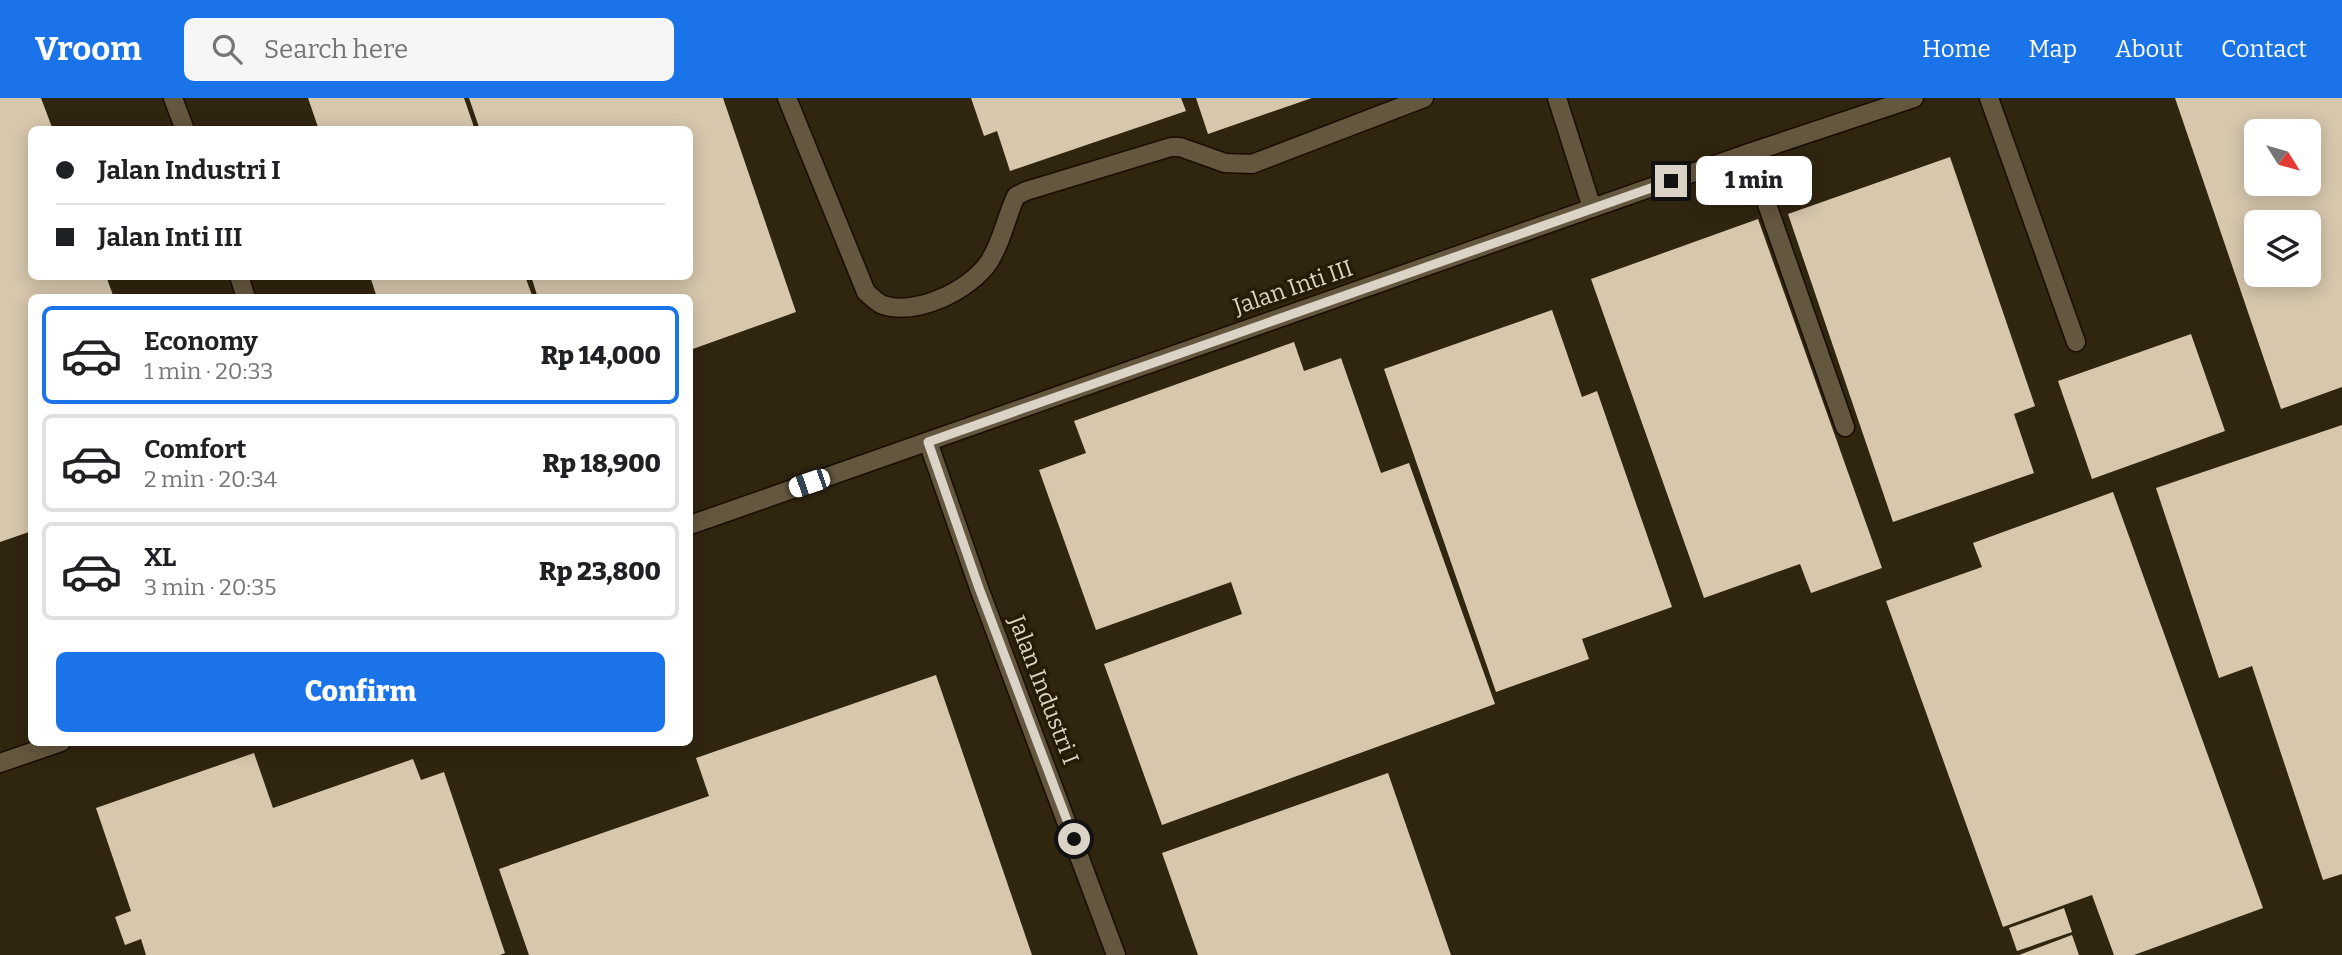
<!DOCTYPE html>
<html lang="en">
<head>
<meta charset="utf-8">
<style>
  :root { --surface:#fff; --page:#f6f6f6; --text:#202124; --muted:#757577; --line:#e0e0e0; --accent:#1a73e8 }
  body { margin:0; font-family:Bitter,serif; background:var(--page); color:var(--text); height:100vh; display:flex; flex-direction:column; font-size:26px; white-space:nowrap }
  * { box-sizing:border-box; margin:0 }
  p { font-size:23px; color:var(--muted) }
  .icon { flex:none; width:38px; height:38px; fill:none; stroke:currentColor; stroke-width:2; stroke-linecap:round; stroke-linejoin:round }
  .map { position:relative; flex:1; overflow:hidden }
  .details { position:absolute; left:28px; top:196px; width:665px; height:452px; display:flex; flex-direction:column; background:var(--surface); border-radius:10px; box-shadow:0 4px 18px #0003 }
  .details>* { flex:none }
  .top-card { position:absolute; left:28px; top:28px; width:665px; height:154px; border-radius:10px; box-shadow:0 4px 18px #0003; display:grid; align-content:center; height:154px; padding:0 28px; background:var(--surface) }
  .needle { width:46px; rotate:127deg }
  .fabs { position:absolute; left:2244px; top:21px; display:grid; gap:14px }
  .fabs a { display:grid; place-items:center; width:77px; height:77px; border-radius:10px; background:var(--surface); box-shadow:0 4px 18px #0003; font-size:35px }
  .end { position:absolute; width:32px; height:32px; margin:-16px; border:9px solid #dbd4c6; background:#111; box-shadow:0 0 0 4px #111 }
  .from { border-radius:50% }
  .bubble { position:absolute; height:49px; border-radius:10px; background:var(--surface); box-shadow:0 4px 18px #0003; font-size:23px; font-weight:800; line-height:49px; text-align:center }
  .car { position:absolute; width:21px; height:42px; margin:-21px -10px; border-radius:9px; box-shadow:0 0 5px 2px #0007; background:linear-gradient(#fff 24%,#345 0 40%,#fff 0 76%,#345 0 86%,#fff 0) }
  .top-card b { display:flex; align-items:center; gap:24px; height:66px; font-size:26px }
  .top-card b+b { border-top:2px solid var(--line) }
  .top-card i { width:18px; height:18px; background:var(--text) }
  ul { padding:12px 0 0; list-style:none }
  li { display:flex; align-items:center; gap:21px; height:98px; margin:0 14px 10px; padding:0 14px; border:4px solid var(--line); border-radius:10px }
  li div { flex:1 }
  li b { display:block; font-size:26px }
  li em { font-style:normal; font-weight:800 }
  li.selected { border-color:var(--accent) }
  li>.icon { width:63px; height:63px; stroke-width:1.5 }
  .button { display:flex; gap:14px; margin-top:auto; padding:14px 28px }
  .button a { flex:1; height:80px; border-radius:10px; background:var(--accent); color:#fff; font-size:28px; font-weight:800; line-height:80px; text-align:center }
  header { display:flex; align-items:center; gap:42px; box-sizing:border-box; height:98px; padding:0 35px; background:var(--accent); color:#fff }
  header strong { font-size:33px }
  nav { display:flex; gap:38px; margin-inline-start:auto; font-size:24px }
  .search { width:490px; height:63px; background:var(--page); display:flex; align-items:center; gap:18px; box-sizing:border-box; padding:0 24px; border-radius:10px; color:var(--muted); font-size:26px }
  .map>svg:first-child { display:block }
  .building { fill:#d6c7ad; fill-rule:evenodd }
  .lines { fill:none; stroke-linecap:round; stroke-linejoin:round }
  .service-casing { stroke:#180d00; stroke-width:21 }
  .minor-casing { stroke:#180d00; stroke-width:21 }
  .service { stroke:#64573f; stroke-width:18 }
  .minor { stroke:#64573f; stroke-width:18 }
  .route { stroke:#dbd4c6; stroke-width:9 }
  .labels { text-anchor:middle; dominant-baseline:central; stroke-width:7; stroke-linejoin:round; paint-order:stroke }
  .street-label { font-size:23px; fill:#dbd4c6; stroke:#261b05 }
</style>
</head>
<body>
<header>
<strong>Vroom</strong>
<div class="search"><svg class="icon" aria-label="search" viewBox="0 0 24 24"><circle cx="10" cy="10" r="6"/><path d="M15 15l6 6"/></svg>Search here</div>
<nav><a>Home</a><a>Map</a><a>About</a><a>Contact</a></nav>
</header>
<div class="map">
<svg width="2342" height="857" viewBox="0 0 2342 857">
  <rect width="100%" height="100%" fill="#30250f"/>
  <!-- building -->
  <path class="building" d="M0,0H41L53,32H32V178H106L114,200H32V433L0,444Z
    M308,0H464L475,32H319Z
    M469,0H723L796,214L690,252V200H538L531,178H690V32H480Z
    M971,0H1181L1186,13L1010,73L997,33L984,38Z
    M1196,0H1312L1208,36Z
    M2175,0H2342V289L2281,311ZM2256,33H2308V86H2256ZM2256,124H2308V177H2256Z
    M1950,59L2035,308L2014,316L2034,375L1893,424L1788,116Z
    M1758,121L1882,470L1811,495L1800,466L1704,500L1591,181Z
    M370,178H525L533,200H377Z
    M1552,212L1582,299L1597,293L1672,509L1582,541L1589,561L1496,594L1384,271Z
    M2191,236L2225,333L2092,381L2058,283Z
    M1294,244L1304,273L1341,260L1381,375L1409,365L1495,606L1162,727L1104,566L1242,516L1231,484L1096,532L1039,372L1086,355L1074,323Z
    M2342,327V776L2323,782L2252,568L2219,580L2156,390Z
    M2113,394L2263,810L2134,857H2114L2092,797L2003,829L1886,503L1982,469L1973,445Z
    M936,577L1032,857H529L499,771L709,698L696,660Z
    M254,655L273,710L413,661L421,682L444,674L505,855L500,857H146L141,841L125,847L115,819L131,813L96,710Z
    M1388,675L1451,857H1198L1162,755Z
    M2064,810L2072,834L2017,853L2009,830Z
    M2072,837L2079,857H2019Z"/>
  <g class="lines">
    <!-- service casing -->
    <g class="service-casing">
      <path id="service" d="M173,0L185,32
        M787,0L866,194C871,198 877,205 883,207C917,218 970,192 989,164C1002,144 1006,119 1016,98L1026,93L1171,49H1180L1225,65L1252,66L1424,0
        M1557,0L1592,110
        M1989,0L2076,244
        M1749,55L1845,329
        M239,178L246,200
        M928,344L979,490L1116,857"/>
    </g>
    <!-- minor casing -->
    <g class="minor-casing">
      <path id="minor" d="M690,427L1749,55L1914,0
        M0,665L61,644"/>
    </g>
    <!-- service -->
    <use href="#service" class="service"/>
    <!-- minor -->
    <use href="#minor" class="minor"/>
  </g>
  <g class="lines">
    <!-- route -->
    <path class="route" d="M1074,741L979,490L928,344L1671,83"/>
  </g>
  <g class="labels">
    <!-- street labels -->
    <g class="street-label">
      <text transform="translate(1293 189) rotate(-19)">Jalan Inti III</text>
      <text transform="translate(1044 592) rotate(69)">Jalan Industri I</text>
    </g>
  </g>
</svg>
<div class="fabs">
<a><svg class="needle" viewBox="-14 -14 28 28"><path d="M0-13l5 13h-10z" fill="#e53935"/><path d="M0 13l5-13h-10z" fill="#757577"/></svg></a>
<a><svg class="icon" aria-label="layers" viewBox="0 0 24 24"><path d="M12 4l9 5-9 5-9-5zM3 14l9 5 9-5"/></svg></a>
</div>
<i class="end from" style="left:1074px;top:741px"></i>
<i class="end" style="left:1671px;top:83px"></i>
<div class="bubble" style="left:1696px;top:58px;width:116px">1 min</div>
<i class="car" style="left:809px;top:385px;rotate:251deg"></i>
<div class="top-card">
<b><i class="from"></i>Jalan Industri I</b>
<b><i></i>Jalan Inti III</b>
</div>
<section class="details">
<ul>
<li class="selected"><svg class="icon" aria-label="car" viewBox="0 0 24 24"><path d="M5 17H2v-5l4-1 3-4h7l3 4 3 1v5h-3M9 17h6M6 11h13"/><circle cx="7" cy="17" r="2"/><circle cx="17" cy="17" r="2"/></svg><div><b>Economy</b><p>1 min · 20:33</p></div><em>Rp 14,000</em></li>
<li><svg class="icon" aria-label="car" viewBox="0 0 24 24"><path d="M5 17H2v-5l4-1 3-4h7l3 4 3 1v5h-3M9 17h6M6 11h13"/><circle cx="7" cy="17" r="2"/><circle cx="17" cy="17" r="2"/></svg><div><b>Comfort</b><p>2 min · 20:34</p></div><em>Rp 18,900</em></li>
<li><svg class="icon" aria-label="car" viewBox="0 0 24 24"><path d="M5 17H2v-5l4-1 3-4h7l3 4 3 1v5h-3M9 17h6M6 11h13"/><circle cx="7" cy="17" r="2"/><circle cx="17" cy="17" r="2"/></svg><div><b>XL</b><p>3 min · 20:35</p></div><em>Rp 23,800</em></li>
</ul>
<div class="button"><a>Confirm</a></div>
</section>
</div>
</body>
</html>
